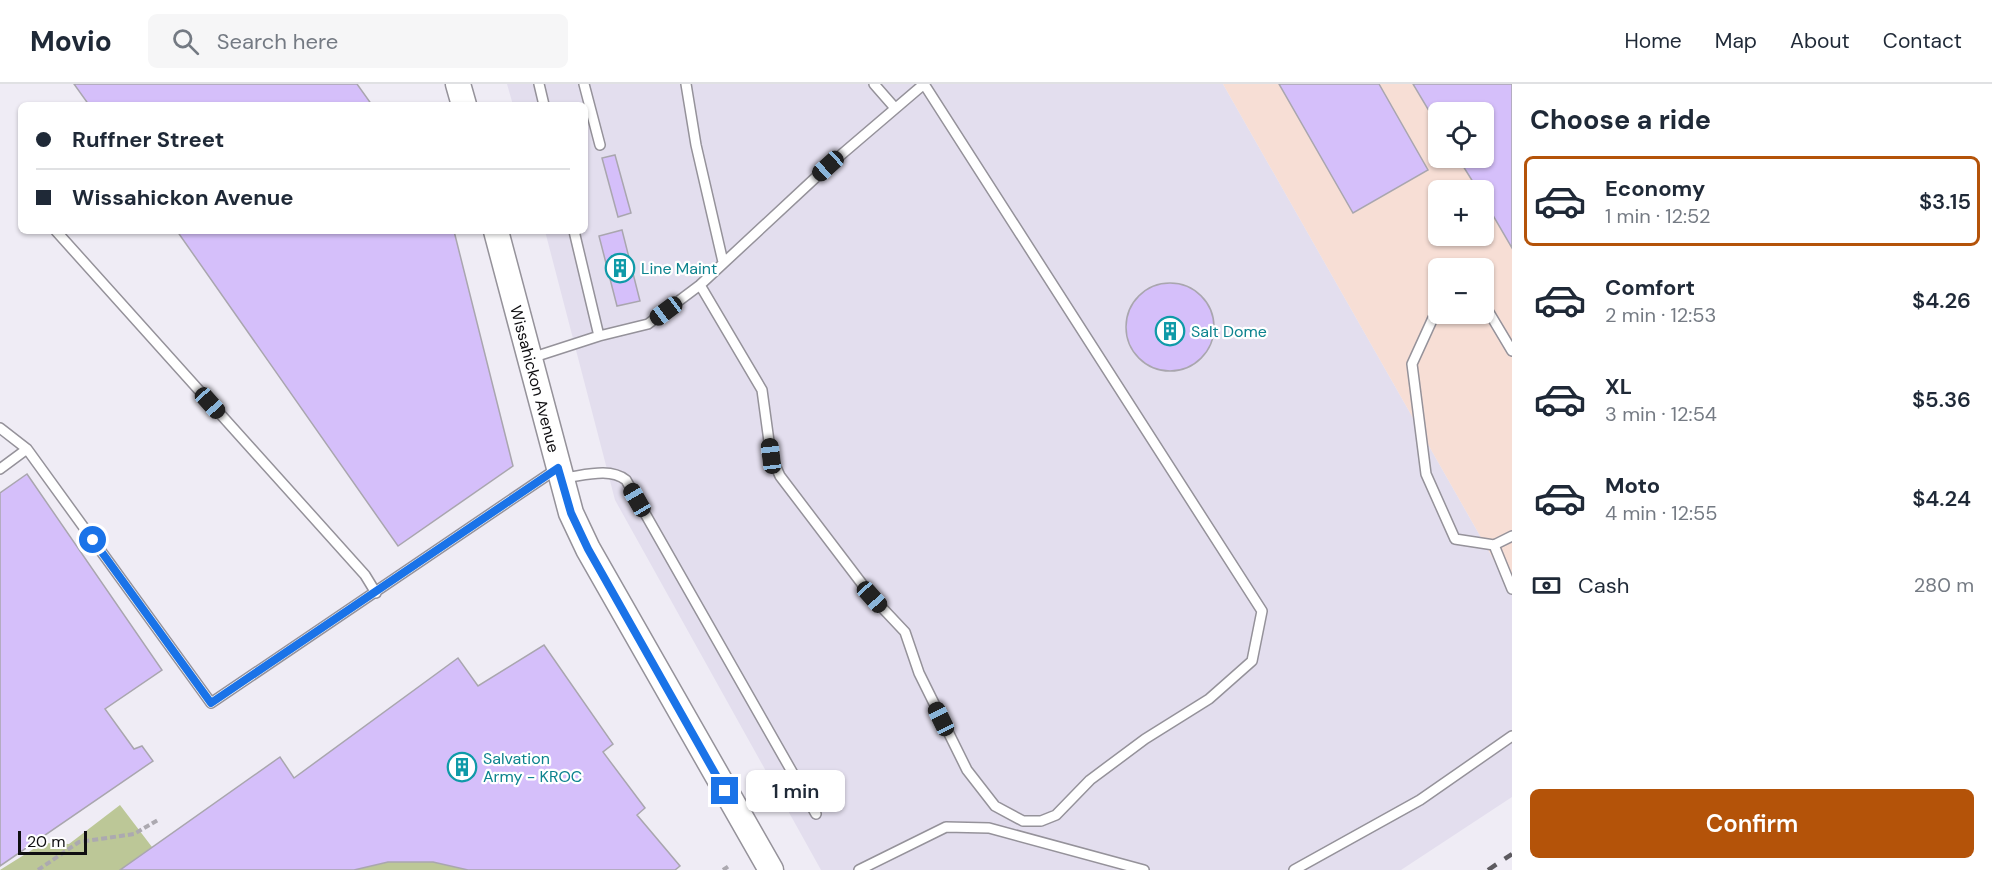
<!DOCTYPE html>
<html lang="en">
<head>
<meta charset="utf-8">
<style>
  :root { --surface:#fff; --page:#f6f6f7; --text:#1f2937; --muted:#747a83; --line:#e0e1e3; --accent:#b45309 }
  body { margin:0; font-family:"DM Sans",sans-serif; background:var(--page); color:var(--text); height:100vh; display:flex; flex-direction:column; font-size:22px; white-space:nowrap }
  * { box-sizing:border-box; margin:0 }
  p { font-size:20px; color:var(--muted) }
  .icon { flex:none; width:33px; height:33px; fill:none; stroke:currentColor; stroke-width:2; stroke-linecap:round; stroke-linejoin:round }
  .map { position:relative; flex:1; overflow:hidden }
  .details { display:flex; flex-direction:column; background:var(--surface); width:480px }
  .details>* { flex:none }
  .top-card { position:absolute; left:18px; top:18px; width:570px; height:132px; border-radius:9px; box-shadow:0 2px 4px #0004; display:grid; align-content:center; height:132px; padding:0 18px; background:var(--surface) }
  .controls { position:absolute; left:1428px; top:18px; display:grid; gap:12px }
  .controls a { display:grid; place-items:center; width:66px; height:66px; border-radius:9px; background:var(--surface); box-shadow:0 2px 4px #0004; font-size:30px }
  .scale { position:absolute; left:18px; bottom:15px; width:69px; box-sizing:border-box; padding-left:6px; border:3px solid #0f0e11; border-top:0; font-size:16px; line-height:21px; white-space:nowrap; color:#0f0e11; -webkit-text-stroke:4px #fff; paint-order:stroke }
  .end { position:absolute; width:27px; height:27px; margin:-14px; border:8px solid #1a73e8; background:#fff; box-shadow:0 0 0 3px #fff }
  .from { border-radius:50% }
  .bubble { position:absolute; height:42px; border-radius:9px; background:var(--surface); box-shadow:0 2px 4px #0004; font-size:20px; font-weight:600; line-height:42px; text-align:center }
  .car { position:absolute; width:18px; height:36px; margin:-18px -9px; border-radius:8px; box-shadow:0 0 4px 2px #0007; background:linear-gradient(#222 24%,#8ab4d8 0 40%,#222 0 76%,#8ab4d8 0 86%,#222 0) }
  .top-card b { display:flex; align-items:center; gap:21px; height:57px; font-size:22px }
  .top-card b+b { border-top:2px solid var(--line) }
  .top-card i { width:15px; height:15px; background:var(--text) }
  ul { padding:0; list-style:none }
  li { display:flex; align-items:center; gap:18px; height:90px; margin:0 12px 9px; padding:0 6px; border:3px solid transparent; border-radius:9px }
  li div { flex:1 }
  li b { display:block; font-size:22px }
  li em { font-style:normal; font-weight:600 }
  li.active { border-color:var(--accent) }
  li>.icon { width:54px; height:54px; stroke-width:1.5 }
  h2 { padding:0 18px; font-size:27px; line-height:72px }
  .pay { display:flex; align-items:center; gap:15px; height:66px; padding:0 18px; font-size:22px }
  .pay p { margin-inline-start:auto }
  .action { display:flex; gap:12px; margin-top:auto; padding:12px 18px }
  .action a { flex:1; height:69px; border-radius:9px; background:var(--accent); color:#fff; font-size:24px; font-weight:600; line-height:69px; text-align:center }
  header { display:flex; align-items:center; gap:36px; box-sizing:border-box; height:84px; padding:0 30px; background:var(--surface); border-bottom:2px solid var(--line) }
  header strong { font-size:28px }
  nav { display:flex; gap:33px; margin-inline-start:auto; font-size:21px }
  .search { width:420px; height:54px; background:var(--page); display:flex; align-items:center; gap:15px; box-sizing:border-box; padding:0 21px; border-radius:9px; color:var(--muted); font-size:22px }
  main { display:flex; flex:1; min-height:0 }
  .map>svg:first-child { display:block }
  .built { fill:#e3deee }
  .industrial { fill:#f7ded5; fill-rule:evenodd }
  .green { fill:#bcc797 }
  .building { fill:#d5bffa; stroke:#a9a6ae; stroke-width:1.5 }
  .lines { fill:none; stroke-linecap:round; stroke-linejoin:round }
  .service-casing { stroke:#95929a; stroke-width:12 }
  .tertiary-casing { stroke:#95929a; stroke-width:27 }
  .path { stroke:#aca9b0; stroke-width:4; stroke-dasharray:6 3; stroke-linecap:butt }
  .service { stroke:#fff; stroke-width:9 }
  .tertiary { stroke:#fff; stroke-width:24 }
  .rail { stroke:#5c5a5f; stroke-width:4.5; stroke-dasharray:10 10; stroke-linecap:butt }
  .route { stroke:#1a73e8; stroke-width:8 }
  .labels { text-anchor:middle; dominant-baseline:central; stroke-width:4.5; stroke-linejoin:round; paint-order:stroke }
  .culture-label { font-size:16px; fill:#0d838f; stroke:#fff; text-anchor:start }
  .street-label { font-size:16px; fill:#0f0e11; stroke:#fff }
</style>
</head>
<body>
<header>
<strong>Movio</strong>
<div class="search"><svg class="icon" aria-label="search" viewBox="0 0 24 24"><circle cx="10" cy="10" r="6"/><path d="M15 15l6 6"/></svg>Search here</div>
<nav><a>Home</a><a>Map</a><a>About</a><a>Contact</a></nav>
</header>
<main>
<div class="map">
<svg width="1512" height="786" viewBox="0 0 1512 786">
  <rect width="100%" height="100%" fill="#efecf5"/>
  <!-- built -->
  <path class="built" d="M507,0H1223L1512,508V713L1401,786H821L615,416L545,147H585V21H513Z"/>
  <!-- industrial -->
  <path class="industrial" d="M1223,0H1512V508ZM1438,28H1484V74H1438ZM1438,106H1484V152H1438ZM1438,184H1484V230H1438Z"/>
  <!-- green -->
  <path class="green" d="M120,721L152,763L120,786H0L43,759L69,760Z
    M388,778H433L468,786H354Z"/>
  <!-- building -->
  <path class="building" d="M74,0H357L372,21H89Z
    M1279,0H1379L1428,86L1353,129Z
    M1413,0H1512V164L1484,116V106H1478L1458,74H1484V28H1438V42Z
    M615,71L631,129L618,133L602,74Z
    M622,146L640,217L617,222L599,152Z
    M177,147H454L513,382L398,462Z
    M1126 243a44 44 0 1 1 88 0a44 44 0 1 1-88 0Z
    M27,390L162,586L105,625L134,665L142,662L153,677L0,782V409Z
    M544,561L613,660L603,668L645,724L637,731L680,782L675,786H468L433,778H388L354,786H120L280,673L294,694L458,574L478,602Z"/>
  <g class="lines">
    <!-- service casing -->
    <g class="service-casing">
      <path id="service" d="M539,0L544,21
        M584,0L600,61
        M686,0L696,61L723,178
        M874,0L895,24
        M56,147L365,491L376,509
        M574,147L599,252
        M700,201L762,306L771,372L780,392L872,513L905,548L919,589L967,686L995,722L1023,737H1041L1056,731L1090,696L1145,655L1209,615L1252,577L1262,527L924,0
        M1484,220L1512,267
        M1438,223L1412,280L1426,390L1455,455L1494,461L1512,452
        M531,274L599,252L648,240L700,201L828,82L924,0
        M0,344L27,365L211,619L558,384
        M0,385L27,365
        M563,394C583,392 609,383 626,396L816,730
        M1494,461L1512,505
        M859,786L946,743L989,744L1144,786
        M1294,786L1420,716L1512,652"/>
    </g>
    <!-- tertiary casing -->
    <g class="tertiary-casing">
      <g id="tertiary">
        <path d="M458,0L464,21"/>
        <path id="s1" d="M496,147L571,429L588,465L771,786"/>
      </g>
    </g>
    <!-- path -->
    <path class="path" d="M38,786L79,758L134,750L158,736
      M723,786L729,782"/>
    <!-- service -->
    <use href="#service" class="service"/>
    <!-- tertiary -->
    <use href="#tertiary" class="tertiary"/>
    <!-- rail -->
    <path class="rail" d="M1488,786L1512,770"/>
  </g>
  <g class="lines">
    <!-- route -->
    <path class="route" d="M93,456L211,619L558,384L571,429L588,465L725,707"/>
  </g>
  <!-- icons -->
  <defs>
    <g id="building-ring" transform="scale(1.5)"><circle r="9.5" fill="#fff" stroke="#0f9aa8" stroke-width="1.5"/><path d="M-4-6H4V6H1V3H-1V6H-4ZM-2.5-4.3h1.7v1.8h-1.7ZM.8-4.3h1.7v1.8H.8ZM-2.5-1h1.7V.8h-1.7ZM.8-1h1.7V.8H.8Z" fill="#0f9aa8"/></g>
  </defs>
  <g fill-rule="evenodd">
    <use href="#building-ring" x="620" y="184"/>
    <use href="#building-ring" x="1170" y="247"/>
    <use href="#building-ring" x="462" y="683"/>
  </g>
  <g class="labels">
    <!-- culture labels -->
    <g class="culture-label">
      <text x="641" y="184">Line Maint</text>
      <text x="1191" y="247">Salt Dome</text>
      <text x="483" y="674">Salvation<tspan x="483" dy="18">Army - KROC</tspan></text>
    </g>
    <!-- street labels -->
    <g class="street-label">
      <text stroke="none"><textPath href="#s1" startOffset="153">Wissahickon Avenue</textPath></text>
    </g>
  </g>
</svg>
<div class="controls">
<a><svg class="icon" aria-label="locate" viewBox="0 0 24 24"><circle cx="12" cy="12" r="6"/><path d="M12 2v4M12 18v4M2 12h4M18 12h4"/></svg></a>
<a>+</a>
<a>−</a>
</div>
<div class="scale">20 m</div>
<i class="end from" style="left:93px;top:456px"></i>
<i class="end" style="left:725px;top:707px"></i>
<div class="bubble" style="left:746px;top:686px;width:99px">1 min</div>
<i class="car" style="left:828px;top:82px;rotate:228deg"></i>
<i class="car" style="left:666px;top:227px;rotate:233deg"></i>
<i class="car" style="left:210px;top:319px;rotate:138deg"></i>
<i class="car" style="left:771px;top:372px;rotate:353deg"></i>
<i class="car" style="left:637px;top:416px;rotate:330deg"></i>
<i class="car" style="left:872px;top:513px;rotate:138deg"></i>
<i class="car" style="left:941px;top:635px;rotate:334deg"></i>
<div class="top-card">
<b><i class="from"></i>Ruffner Street</b>
<b><i></i>Wissahickon Avenue</b>
</div>
</div>
<section class="details">
<h2>Choose a ride</h2>
<ul>
<li class="active"><svg class="icon" aria-label="car" viewBox="0 0 24 24"><path d="M5 17H2v-5l4-1 3-4h7l3 4 3 1v5h-3M9 17h6M6 11h13"/><circle cx="7" cy="17" r="2"/><circle cx="17" cy="17" r="2"/></svg><div><b>Economy</b><p>1 min · 12:52</p></div><em>$3.15</em></li>
<li><svg class="icon" aria-label="car" viewBox="0 0 24 24"><path d="M5 17H2v-5l4-1 3-4h7l3 4 3 1v5h-3M9 17h6M6 11h13"/><circle cx="7" cy="17" r="2"/><circle cx="17" cy="17" r="2"/></svg><div><b>Comfort</b><p>2 min · 12:53</p></div><em>$4.26</em></li>
<li><svg class="icon" aria-label="car" viewBox="0 0 24 24"><path d="M5 17H2v-5l4-1 3-4h7l3 4 3 1v5h-3M9 17h6M6 11h13"/><circle cx="7" cy="17" r="2"/><circle cx="17" cy="17" r="2"/></svg><div><b>XL</b><p>3 min · 12:54</p></div><em>$5.36</em></li>
<li><svg class="icon" aria-label="car" viewBox="0 0 24 24"><path d="M5 17H2v-5l4-1 3-4h7l3 4 3 1v5h-3M9 17h6M6 11h13"/><circle cx="7" cy="17" r="2"/><circle cx="17" cy="17" r="2"/></svg><div><b>Moto</b><p>4 min · 12:55</p></div><em>$4.24</em></li>
</ul>
<div class="pay"><svg class="icon" aria-label="cash" viewBox="0 0 24 24"><path d="M3 7h18v10H3z"/><circle cx="12" cy="12" r="2"/></svg>Cash<p>280 m</p></div>
<div class="action"><a>Confirm</a></div>
</section>
</main>
</body>
</html>
